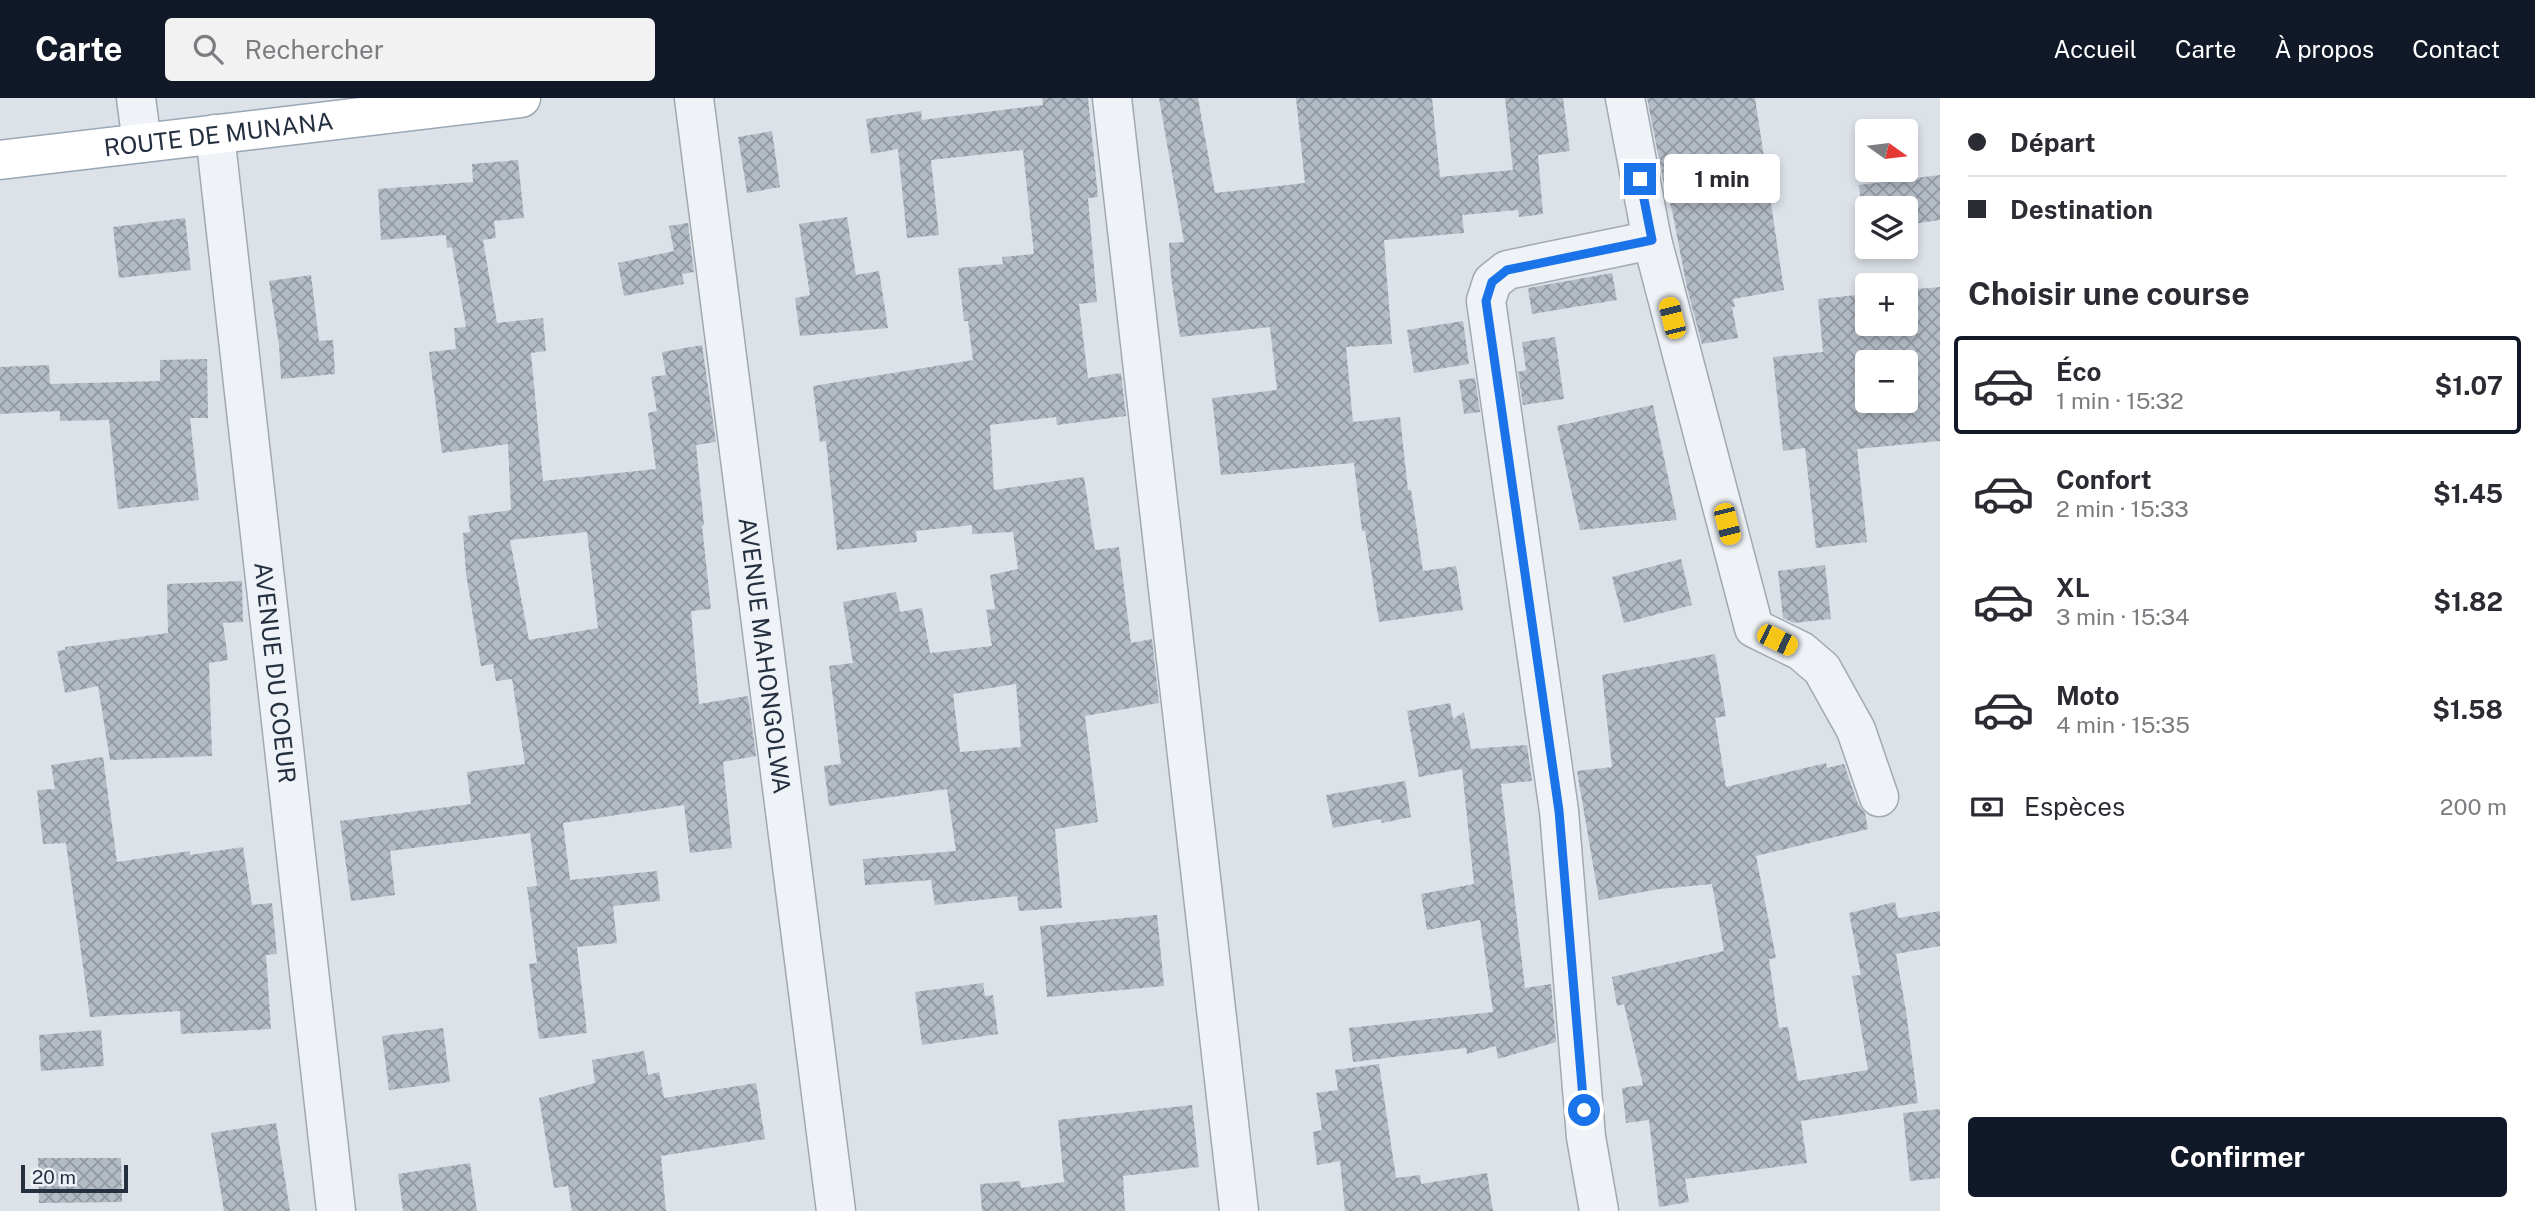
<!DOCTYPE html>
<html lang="fr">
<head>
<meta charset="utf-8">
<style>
  :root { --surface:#fff; --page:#f2f2f3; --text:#2b2b33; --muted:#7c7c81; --line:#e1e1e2; --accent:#111827 }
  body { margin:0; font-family:"Public Sans",sans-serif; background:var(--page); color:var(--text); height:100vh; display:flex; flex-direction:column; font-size:26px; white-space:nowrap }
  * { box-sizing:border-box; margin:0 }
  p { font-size:23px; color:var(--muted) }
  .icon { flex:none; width:38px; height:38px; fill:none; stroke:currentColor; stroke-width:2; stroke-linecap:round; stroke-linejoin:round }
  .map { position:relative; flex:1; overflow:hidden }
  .drawer { display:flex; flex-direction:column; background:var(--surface); width:595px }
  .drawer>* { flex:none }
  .guide { display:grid; align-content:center; height:154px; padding:0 28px; background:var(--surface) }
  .needle { width:46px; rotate:104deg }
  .controls { position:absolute; left:1855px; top:21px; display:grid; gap:14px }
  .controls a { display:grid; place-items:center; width:63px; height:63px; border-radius:7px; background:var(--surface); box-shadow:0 4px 10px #0003; font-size:35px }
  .scale { position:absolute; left:21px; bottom:18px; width:107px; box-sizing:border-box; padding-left:7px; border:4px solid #243040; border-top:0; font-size:19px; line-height:24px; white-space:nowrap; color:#243040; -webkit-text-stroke:5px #ecf1f6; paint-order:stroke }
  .end { position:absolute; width:32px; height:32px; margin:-16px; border:9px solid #1a73e8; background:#fff; box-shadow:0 0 0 4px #fff }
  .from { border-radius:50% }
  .bubble { position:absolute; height:49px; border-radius:7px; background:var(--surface); box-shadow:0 4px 10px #0003; font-size:23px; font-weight:700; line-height:49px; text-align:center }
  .car { position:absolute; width:21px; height:42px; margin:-21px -10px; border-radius:9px; box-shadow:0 0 5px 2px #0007; background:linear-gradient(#f5c518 24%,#345 0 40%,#f5c518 0 76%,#345 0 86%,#f5c518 0) }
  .guide b { display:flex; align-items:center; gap:24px; height:66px; font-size:26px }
  .guide b+b { border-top:2px solid var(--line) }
  .guide i { width:18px; height:18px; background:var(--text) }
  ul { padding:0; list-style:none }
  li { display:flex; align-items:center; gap:21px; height:98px; margin:0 14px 10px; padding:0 14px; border:4px solid transparent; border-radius:7px }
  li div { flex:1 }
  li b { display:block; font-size:26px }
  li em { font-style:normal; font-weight:700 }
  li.on { border-color:var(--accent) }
  li>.icon { width:63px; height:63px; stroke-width:1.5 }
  h2 { padding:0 28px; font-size:32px; line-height:84px }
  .pay { display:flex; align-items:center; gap:18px; height:77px; padding:0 28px; font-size:26px }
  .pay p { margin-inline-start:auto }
  .cta { display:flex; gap:14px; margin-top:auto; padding:14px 28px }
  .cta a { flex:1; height:80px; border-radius:7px; background:var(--accent); color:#fff; font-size:28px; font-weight:700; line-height:80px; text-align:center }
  header { display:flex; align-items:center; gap:42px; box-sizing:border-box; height:98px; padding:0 35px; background:var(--accent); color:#fff }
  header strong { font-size:33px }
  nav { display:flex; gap:38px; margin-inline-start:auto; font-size:24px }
  .search { width:490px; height:63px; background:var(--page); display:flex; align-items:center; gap:18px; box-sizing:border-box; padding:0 24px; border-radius:7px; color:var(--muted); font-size:26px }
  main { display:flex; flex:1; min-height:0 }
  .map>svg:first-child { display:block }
  .building { fill:url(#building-cross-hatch); fill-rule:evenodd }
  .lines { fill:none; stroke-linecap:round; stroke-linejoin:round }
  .minor-casing { stroke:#a1a9b2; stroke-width:41 }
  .major-casing { stroke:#9aa7b5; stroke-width:41 }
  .minor { stroke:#eff2f6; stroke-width:38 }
  .major { stroke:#fff; stroke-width:38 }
  .route { stroke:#1a73e8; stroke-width:9 }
  .labels { text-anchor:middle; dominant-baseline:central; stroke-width:6; stroke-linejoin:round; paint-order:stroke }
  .street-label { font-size:24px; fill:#243040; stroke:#ecf1f6 }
</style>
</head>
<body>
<header>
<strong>Carte</strong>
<div class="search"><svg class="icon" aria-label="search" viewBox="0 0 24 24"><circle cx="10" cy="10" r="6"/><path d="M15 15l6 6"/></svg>Rechercher</div>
<nav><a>Accueil</a><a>Carte</a><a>À propos</a><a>Contact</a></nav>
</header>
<main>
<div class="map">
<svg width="1940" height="1113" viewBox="0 0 1940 1113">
  <defs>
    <pattern id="building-cross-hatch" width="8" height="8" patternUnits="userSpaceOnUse" patternTransform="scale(1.75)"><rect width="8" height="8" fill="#b3bbc5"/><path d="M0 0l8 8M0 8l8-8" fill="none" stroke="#9198a1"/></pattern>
  </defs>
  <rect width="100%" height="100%" fill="#dce2e8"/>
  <!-- building -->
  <path class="building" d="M1042,0H1088L1098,99L1088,100L1097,204L1079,206L1088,280L1121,275L1126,318L1057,327L1056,319L990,327L994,392L1084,379L1095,452L1119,449L1131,545L1152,541L1159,605L1085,618L1098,724L1055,731L1062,810L1019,813L1017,798L935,807L931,782L865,787L863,761L956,753L947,691L829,708L824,668L841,666L829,568L853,565L843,504L896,494L900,514L922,510L930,555L992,548L986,512L995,511L990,477L1018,471L1013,434L972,436V427L916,433L917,444L837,452L826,343L820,344L813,288L973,262L968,223H964L958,170L1003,166L1002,159L1034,156L1023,52L931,62L939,137L907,140L898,51L871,56L866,21L921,13L922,22L1043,7ZM1016,586L1021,649L960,654L953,596Z
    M1159,0H1198L1215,95L1305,85L1296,0H1432L1440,79L1513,72L1505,0H1563L1570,53L1538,57L1543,116L1519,119L1518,112L1462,117L1464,135L1384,142L1392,246L1346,249L1353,324L1400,319L1408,392H1411L1423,473L1456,468L1463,512L1379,524L1365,433H1362L1354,365L1221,377L1212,300L1277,292L1270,229L1180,239L1171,179L1169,145L1184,144Z
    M1647,0H1755L1784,192L1733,201L1735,209H1732L1738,240L1702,246L1687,190L1672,112L1669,102H1667Z
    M772,33L780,89L747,95L738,39Z
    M518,62L524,120L494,123L496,140L483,142L497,225L543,220L546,253L531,255L543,383L656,371L648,315L657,313L651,279L666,277L662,254L702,247L716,344L696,347L704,427L702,428L711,511L691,513L699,606L748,598L756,658L723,664L732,750L690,755L684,707L563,725L570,782L657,773L660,803L613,808L617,845L577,849L587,935L539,941L529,866L537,865L527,789L537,788L530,735L390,753L395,797L351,803L340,723L471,706L467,674L525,666L512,581L496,583L493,566L481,568L466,475L463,435L470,434L468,418L511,412L508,346L442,355L429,254L456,251L454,230L466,229L452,149L447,150L446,137L381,142L378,91L473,84L472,66ZM587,434L598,530L529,542L510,442Z
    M1940,77V122L1906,127V110H1867V132H1864L1859,87Z
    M847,119L856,177L879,173L888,230L800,238L795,200L810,197L799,126Z
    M185,120L191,172L119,180L113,129Z
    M688,125L694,174L682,176L684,186L624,198L618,165L674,153L669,128Z
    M1612,175L1617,202L1532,216L1528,190Z
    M311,177L319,243L333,242L335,276L281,281L279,247L269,183Z
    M1940,189V343L1857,351L1867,444L1816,450L1805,350L1783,353L1773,259L1823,254L1818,201L1867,196V226H1906V192ZM1867,264H1906V303H1867Z
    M1463,223L1469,266L1414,275L1407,232Z
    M1555,239L1564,301L1523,307L1518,274L1526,272L1522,244Z
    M207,261L208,320H190L199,402L118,411L109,322L60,323V313L0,316V269L49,267L50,286L160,283V262Z
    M1475,280L1480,314L1464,316L1459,282Z
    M1653,307L1677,422L1580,432L1557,328Z
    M1681,461L1692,507L1624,525L1612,479Z
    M1825,467L1831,521L1794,525L1783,520L1778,473Z
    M242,483L243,524L223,525L228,562L209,565L212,658L110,662L98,588L65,595L57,553L65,552V549L168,535L167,486Z
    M1715,556L1726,618L1715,620L1726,689L1826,665L1827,670L1844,666L1858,706L1865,715L1868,731L1756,758L1776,860L1769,861L1779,930L1788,929L1798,983L1868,972L1852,878L1861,877L1849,815L1895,804L1898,820L1940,813V848L1896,856L1906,913L1918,1005L1801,1023L1807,1065L1685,1081L1689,1104L1659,1109L1649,1022L1626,1025L1622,990L1643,987L1624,906L1617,908L1612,879L1724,853L1712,786L1659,791L1599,802L1577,673L1612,669L1602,577Z
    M1450,605L1453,621L1464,614L1471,651L1527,647L1532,683L1501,686L1525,890L1551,886L1556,944L1498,961L1496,948L1467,956L1466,950L1353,964L1349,930L1493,914L1480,822L1427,832L1421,796L1474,786L1462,671L1419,679L1407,613Z
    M103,659L117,764L190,753V757L243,749L252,807L272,805L277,856L266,857L271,931L181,936L180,913L90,919L66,745L43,746L37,692L55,691L51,667Z
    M1405,683L1411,719L1382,725L1381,721L1333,730L1326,697Z
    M1157,817L1164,888L1047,899L1040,828Z
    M983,885L985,898L993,897L998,936L922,947L915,894Z
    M443,930L450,984L389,992L382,938Z
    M101,932L104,968L41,973L39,937Z
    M644,953L648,977L659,974L664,1000L756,985L765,1041L661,1058L666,1113H572L568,1088L554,1090L539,1000L595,985L592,962Z
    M1379,966L1396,1080L1420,1077L1421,1086L1487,1075L1493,1113H1345L1340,1063L1317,1067L1313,1034L1322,1032L1316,995L1338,992L1335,972Z
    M1192,1007L1199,1069L1123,1078L1125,1113H982L980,1086L1020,1083L1021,1090L1064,1084L1058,1022Z
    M1940,1011V1080L1910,1083L1903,1015Z
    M276,1025L290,1113H224L211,1035Z
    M38,1060H121L122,1104L39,1105Z
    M470,1065L477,1113H403L398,1076Z"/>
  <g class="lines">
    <!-- minor casing -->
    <g class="minor-casing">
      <g id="minor">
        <path d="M136,0L142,45"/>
        <path id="s1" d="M694,0L836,1113"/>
        <path d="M1112,0L1239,1113"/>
        <path d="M1625,0L1652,142L1754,530L1801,553L1822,571L1856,632L1879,699"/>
        <path id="s2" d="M215,36L336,1113"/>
        <path d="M1599,1113L1586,1039L1559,713L1486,203L1492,184L1507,172L1652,142"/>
      </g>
    </g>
    <!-- major casing -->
    <g class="major-casing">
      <g id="major">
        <path id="s3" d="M0,62L521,0"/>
      </g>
    </g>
    <!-- minor -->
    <use href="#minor" class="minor"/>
    <!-- major -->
    <use href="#major" class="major"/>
  </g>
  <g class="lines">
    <!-- route -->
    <path class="route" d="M1584,1012L1559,713L1486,203L1492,184L1507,172L1652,142L1640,81"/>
  </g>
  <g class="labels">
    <!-- street labels -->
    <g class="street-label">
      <text stroke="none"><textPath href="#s3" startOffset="220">ROUTE DE MUNANA</textPath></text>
      <text stroke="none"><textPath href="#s1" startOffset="562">AVENUE MAHONGOLWA</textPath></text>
      <text stroke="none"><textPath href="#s2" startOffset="542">AVENUE DU COEUR</textPath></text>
    </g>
  </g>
</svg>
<div class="controls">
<a><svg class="needle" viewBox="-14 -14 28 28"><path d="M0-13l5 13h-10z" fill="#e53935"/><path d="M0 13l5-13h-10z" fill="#7c7c81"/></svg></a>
<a><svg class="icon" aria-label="layers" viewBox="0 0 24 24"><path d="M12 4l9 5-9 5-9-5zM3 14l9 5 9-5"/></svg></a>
<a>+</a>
<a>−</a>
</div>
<div class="scale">20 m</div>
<i class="end from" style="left:1584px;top:1012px"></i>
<i class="end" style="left:1640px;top:81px"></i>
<div class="bubble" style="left:1664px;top:56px;width:116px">1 min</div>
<i class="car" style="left:1672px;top:220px;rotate:346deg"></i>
<i class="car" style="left:1727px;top:426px;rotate:166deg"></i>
<i class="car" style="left:1777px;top:542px;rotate:116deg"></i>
</div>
<section class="drawer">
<div class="guide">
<b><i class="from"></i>Départ</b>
<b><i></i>Destination</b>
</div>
<h2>Choisir une course</h2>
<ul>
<li class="on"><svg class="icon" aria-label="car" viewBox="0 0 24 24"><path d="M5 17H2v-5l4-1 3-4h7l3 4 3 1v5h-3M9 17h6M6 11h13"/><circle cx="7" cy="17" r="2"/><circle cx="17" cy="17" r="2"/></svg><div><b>Éco</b><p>1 min · 15:32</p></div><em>$1.07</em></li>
<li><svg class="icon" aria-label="car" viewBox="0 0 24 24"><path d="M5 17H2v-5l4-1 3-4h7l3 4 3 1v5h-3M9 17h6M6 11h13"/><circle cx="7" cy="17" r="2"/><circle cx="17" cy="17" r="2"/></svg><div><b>Confort</b><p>2 min · 15:33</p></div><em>$1.45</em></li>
<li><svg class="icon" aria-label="car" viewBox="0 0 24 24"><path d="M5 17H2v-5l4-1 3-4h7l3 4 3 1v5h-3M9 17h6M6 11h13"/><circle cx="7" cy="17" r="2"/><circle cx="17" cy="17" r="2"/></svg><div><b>XL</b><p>3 min · 15:34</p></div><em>$1.82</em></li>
<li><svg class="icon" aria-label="car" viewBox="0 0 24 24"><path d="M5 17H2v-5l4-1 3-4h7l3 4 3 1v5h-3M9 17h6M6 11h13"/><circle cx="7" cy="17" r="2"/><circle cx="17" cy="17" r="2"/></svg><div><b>Moto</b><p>4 min · 15:35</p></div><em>$1.58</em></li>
</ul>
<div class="pay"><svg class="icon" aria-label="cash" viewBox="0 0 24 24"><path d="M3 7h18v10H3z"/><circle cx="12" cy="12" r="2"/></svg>Espèces<p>200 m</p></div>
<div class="cta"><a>Confirmer</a></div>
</section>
</main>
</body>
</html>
